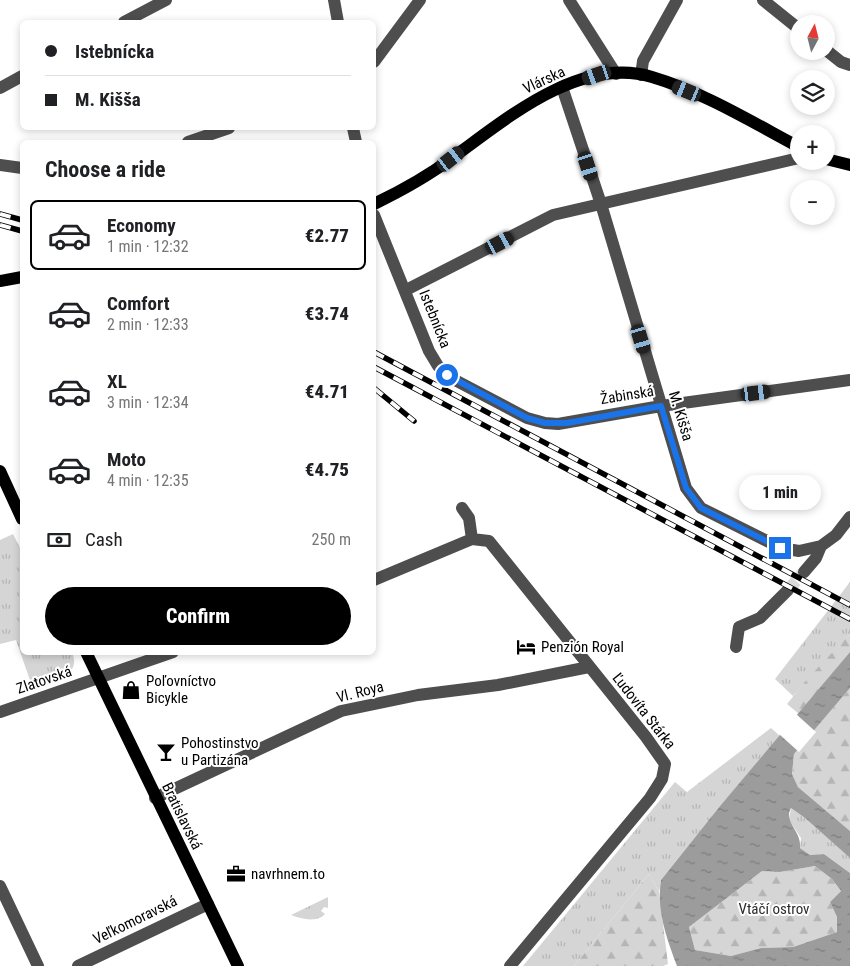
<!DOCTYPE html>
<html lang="en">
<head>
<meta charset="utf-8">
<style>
  :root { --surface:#fff; --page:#f6f6f6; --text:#202124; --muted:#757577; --line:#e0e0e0; --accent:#000 }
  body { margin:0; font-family:"Roboto Condensed",sans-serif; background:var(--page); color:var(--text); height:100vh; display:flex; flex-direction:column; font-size:19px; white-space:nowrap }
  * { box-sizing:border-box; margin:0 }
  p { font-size:16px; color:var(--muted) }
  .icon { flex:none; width:28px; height:28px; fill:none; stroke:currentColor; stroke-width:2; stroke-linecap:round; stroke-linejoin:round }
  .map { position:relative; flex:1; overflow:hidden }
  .details { position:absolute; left:20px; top:140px; width:356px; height:515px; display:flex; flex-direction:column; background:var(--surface); border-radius:8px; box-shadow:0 2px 8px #0003 }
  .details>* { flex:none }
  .banner { position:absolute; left:20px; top:20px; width:356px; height:110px; border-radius:8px; box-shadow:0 2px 8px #0003; display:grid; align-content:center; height:110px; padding:0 25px; background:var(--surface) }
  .needle { width:32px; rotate:7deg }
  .controls { position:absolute; left:790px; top:15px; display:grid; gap:10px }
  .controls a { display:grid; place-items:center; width:45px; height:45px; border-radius:50%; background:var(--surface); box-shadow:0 2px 8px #0003; font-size:25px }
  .end { position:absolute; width:22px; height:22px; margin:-11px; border:6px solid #1a73e8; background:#fff; box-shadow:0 0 0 2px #fff }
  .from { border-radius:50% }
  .bubble { position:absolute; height:35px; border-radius:18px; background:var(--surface); box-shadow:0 2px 8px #0003; font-size:16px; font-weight:800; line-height:35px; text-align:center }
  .car { position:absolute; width:15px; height:30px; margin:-15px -8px; border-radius:6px; box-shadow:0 0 4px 1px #0007; background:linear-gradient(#222 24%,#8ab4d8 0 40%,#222 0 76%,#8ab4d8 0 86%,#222 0) }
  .banner b { display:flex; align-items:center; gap:18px; height:48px; font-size:19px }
  .banner b+b { border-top:1px solid var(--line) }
  .banner i { width:12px; height:12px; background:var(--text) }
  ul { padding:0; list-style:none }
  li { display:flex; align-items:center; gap:15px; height:70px; margin:0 10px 8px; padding:0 15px; border:2px solid transparent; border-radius:8px }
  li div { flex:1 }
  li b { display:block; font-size:19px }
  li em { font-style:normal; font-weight:800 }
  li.on { border-color:var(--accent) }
  li>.icon { width:45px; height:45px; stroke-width:1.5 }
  h2 { padding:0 25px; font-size:22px; line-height:60px }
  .pay { display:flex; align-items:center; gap:12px; height:55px; padding:0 25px; font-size:19px }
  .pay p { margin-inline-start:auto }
  .primary-button { display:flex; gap:10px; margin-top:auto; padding:10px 25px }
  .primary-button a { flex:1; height:58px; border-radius:30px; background:var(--accent); color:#fff; font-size:20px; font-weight:800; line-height:58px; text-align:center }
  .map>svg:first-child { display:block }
  .grass { fill:url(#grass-tufts) }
  .forest { fill:url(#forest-firs) }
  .water { fill:url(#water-ripples); fill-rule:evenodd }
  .pier { fill:#fff }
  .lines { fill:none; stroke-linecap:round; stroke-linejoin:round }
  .minor-tunnel { stroke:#d9d9d9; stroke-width:12; stroke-dasharray:12 6; stroke-linecap:butt }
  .minor { stroke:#4e4e4e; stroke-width:12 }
  .major { stroke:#000; stroke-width:12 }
  .rail-casing { stroke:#000; stroke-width:5.5 }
  .rail { stroke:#fff; stroke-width:4; stroke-dasharray:11; stroke-linecap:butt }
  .route { stroke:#1a73e8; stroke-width:6 }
  .labels { text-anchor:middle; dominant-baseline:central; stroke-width:4; stroke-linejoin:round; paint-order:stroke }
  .street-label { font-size:15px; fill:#000; stroke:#fff }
  .poi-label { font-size:15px; fill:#000; stroke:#fff; text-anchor:start }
  .park-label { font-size:15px; fill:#2c2c2c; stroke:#fff }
</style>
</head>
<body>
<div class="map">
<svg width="850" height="966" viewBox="0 0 850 966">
  <defs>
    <pattern id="grass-tufts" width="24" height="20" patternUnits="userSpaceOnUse" patternTransform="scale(1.25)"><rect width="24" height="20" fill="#d5d5d5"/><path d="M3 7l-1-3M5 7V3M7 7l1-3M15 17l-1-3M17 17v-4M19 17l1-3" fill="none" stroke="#b5b5b5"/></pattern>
    <pattern id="forest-firs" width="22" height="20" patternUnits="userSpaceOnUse" patternTransform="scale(1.25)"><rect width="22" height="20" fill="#d5d5d5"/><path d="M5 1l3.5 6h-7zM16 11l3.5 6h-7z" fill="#b5b5b5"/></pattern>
    <pattern id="water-ripples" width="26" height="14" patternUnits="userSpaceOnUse" patternTransform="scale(1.25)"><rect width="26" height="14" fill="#9c9c9c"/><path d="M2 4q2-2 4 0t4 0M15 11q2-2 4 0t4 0" fill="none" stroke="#7d7d7d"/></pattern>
  </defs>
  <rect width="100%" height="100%" fill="#fff"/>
  <!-- grass -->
  <path class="grass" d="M13,534L22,552V652L72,653C83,676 49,684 33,689L16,640L0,644V540Z
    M850,582V634L793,696L775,679Z
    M771,728L780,736L720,806L661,880L659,892L649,874L574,966H523L675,782L687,792Z
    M791,808L805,818L850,858V873L824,854L810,855L800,848L801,838L789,820Z
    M328,897V908L324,907L321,911L325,914C316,923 302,919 291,915Z"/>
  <!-- forest -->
  <path class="forest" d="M850,634V652L799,714L787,704L808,678Z
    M850,688V831L798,787L792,774L794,754Z
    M815,866L832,879L841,891L830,902L837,917V932L793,947L761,948L731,956L695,950L689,927L762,871L780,872Z
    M649,874L659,892L668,964L663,966H574Z"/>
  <!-- water -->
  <path class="water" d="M850,652V688L794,754L792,774L798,787L850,831V858L805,818L791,808C783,822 802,831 800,848L810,855L824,854L850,873V966H677C667,939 656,910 661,880L720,806ZM815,866L832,879L841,891L830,902L837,917V932L793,947L761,948L731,956L695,950L689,927L762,871L780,872Z"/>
  <!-- pier -->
  <path class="pier" d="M796,714L816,732L799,752L779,734Z"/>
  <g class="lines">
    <!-- minor-tunnel -->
    <path class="minor-tunnel" d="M788,590L804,572"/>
    <!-- minor -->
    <path class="minor" d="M334,0L338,22
      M569,0L616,74
      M763,0L799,29
      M124,22L166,0
      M826,50L841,62L850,65
      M374,62L420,0
      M641,75L643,61L677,0
      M562,87L601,204L686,488L701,508L781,548L799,551L821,546
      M0,88L22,76
      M353,128L356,142
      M188,142L229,128
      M0,165L22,168
      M374,215L429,351L438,366L453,379L527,418L545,423L558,424L661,406L850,380
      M406,290L553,215L799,158
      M462,508L469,518L472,539
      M804,572L816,558L821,546L836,535L850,517
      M374,580L472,539L489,541L646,737L665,764L662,779L650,798L510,966
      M736,647L739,627L760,618L788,590
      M0,712L173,652
      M155,798L341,711L418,695L498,685L589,667
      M0,886L38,966
      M78,966L208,904"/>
    <!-- major -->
    <path class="major" d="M826,159L850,165
      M374,204C401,191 428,176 452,158C505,120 580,55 652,77C703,92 752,122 799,147
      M0,281L22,277
      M0,471L22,519
      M86,652L238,966"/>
    <!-- rail casing -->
    <g class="rail-casing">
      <path id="rail" d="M0,214L22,220
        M0,225L22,231
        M374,352L850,605
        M374,367L850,619
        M374,388L414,421"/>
    </g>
    <!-- rail -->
    <use href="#rail" class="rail"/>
  </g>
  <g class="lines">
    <!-- route -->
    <path class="route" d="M447,375L527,418L545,423H567L661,406L686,488L701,508L780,548"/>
  </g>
  <!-- icons -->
  <defs>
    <g id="hotel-bare" transform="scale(1.5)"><path d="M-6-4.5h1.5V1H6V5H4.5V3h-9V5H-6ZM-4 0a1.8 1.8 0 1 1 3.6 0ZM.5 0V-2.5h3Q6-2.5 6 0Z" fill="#000" stroke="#fff" stroke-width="2.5" paint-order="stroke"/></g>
    <g id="shop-bare" transform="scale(1.5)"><path d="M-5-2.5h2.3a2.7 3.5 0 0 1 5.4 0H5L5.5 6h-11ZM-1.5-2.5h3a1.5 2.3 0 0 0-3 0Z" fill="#000" stroke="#fff" stroke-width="2.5" paint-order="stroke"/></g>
    <g id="bar-bare" transform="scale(1.5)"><path d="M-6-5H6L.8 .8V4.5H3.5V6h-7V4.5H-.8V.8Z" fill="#000" stroke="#fff" stroke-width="2.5" paint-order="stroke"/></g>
    <g id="office-bare" transform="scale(1.5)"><path d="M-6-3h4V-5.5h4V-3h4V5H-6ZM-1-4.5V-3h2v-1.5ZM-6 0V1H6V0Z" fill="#000" stroke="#fff" stroke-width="2.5" paint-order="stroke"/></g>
  </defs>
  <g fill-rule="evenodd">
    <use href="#hotel-bare" x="526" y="647"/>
    <use href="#shop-bare" x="131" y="690"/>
    <use href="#bar-bare" x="166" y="752"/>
    <use href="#office-bare" x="236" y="874"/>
  </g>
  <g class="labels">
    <!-- street labels -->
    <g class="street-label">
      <text transform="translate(544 80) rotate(-25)">Vlárska</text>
      <text transform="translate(435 319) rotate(68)">Istebnícka</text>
      <text transform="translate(627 395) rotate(-9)">Žabinská</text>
      <text transform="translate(681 416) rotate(73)">M. Kišša</text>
      <text transform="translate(44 680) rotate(-19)">Zlatovská</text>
      <text transform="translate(360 692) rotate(-14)">Vl. Roya</text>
      <text transform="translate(644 711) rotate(52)">Ľudovíta Stárka</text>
      <text transform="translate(182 816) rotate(64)">Bratislavská</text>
      <text transform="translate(135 920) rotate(-26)">Veľkomoravská</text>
    </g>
    <!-- poi labels -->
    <g class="poi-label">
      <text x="541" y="647">Penzión Royal</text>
      <text x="146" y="681">Poľovníctvo<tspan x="146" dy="17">Bicykle</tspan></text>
      <text x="181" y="743">Pohostinstvo<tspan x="181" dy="17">u Partizána</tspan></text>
      <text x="251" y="874">navrhnem.to</text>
    </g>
    <!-- park labels -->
    <g class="park-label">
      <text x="774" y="909">Vtáčí ostrov</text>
    </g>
  </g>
</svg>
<div class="controls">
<a><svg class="needle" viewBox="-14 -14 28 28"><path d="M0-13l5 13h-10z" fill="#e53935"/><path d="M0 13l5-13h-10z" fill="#757577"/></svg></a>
<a><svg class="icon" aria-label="layers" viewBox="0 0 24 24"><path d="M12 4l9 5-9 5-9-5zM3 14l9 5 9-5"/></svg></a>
<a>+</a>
<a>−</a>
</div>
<i class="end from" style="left:447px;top:375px"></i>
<i class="end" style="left:780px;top:548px"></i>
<div class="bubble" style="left:739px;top:475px;width:82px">1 min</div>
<i class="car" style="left:597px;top:75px;rotate:251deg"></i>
<i class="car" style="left:687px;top:91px;rotate:292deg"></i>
<i class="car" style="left:451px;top:159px;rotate:52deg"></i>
<i class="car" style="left:588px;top:166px;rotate:162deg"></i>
<i class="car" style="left:500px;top:243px;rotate:62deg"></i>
<i class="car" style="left:641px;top:339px;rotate:163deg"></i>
<i class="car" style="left:756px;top:393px;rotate:83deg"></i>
<div class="banner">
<b><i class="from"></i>Istebnícka</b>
<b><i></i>M. Kišša</b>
</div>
<section class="details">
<h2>Choose a ride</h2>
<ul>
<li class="on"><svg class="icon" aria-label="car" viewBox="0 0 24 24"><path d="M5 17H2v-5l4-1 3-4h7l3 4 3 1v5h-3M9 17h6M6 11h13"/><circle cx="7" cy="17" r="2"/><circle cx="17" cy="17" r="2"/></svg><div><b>Economy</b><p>1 min · 12:32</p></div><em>€2.77</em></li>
<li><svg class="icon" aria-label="car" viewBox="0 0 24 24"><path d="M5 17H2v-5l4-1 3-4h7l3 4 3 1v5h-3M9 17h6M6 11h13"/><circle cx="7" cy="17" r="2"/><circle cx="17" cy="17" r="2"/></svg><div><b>Comfort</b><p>2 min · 12:33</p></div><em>€3.74</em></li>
<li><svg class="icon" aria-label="car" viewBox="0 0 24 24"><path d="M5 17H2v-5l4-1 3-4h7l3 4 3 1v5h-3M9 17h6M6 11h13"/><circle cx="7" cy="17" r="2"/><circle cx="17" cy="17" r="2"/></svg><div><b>XL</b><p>3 min · 12:34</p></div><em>€4.71</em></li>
<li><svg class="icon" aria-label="car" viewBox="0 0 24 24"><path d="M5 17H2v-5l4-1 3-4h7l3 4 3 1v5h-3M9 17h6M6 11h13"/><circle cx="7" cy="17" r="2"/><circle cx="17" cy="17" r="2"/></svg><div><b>Moto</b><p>4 min · 12:35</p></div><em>€4.75</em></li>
</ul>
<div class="pay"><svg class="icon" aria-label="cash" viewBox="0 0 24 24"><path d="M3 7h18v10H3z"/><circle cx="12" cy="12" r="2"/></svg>Cash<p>250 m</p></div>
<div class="primary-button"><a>Confirm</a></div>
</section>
</div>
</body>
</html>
